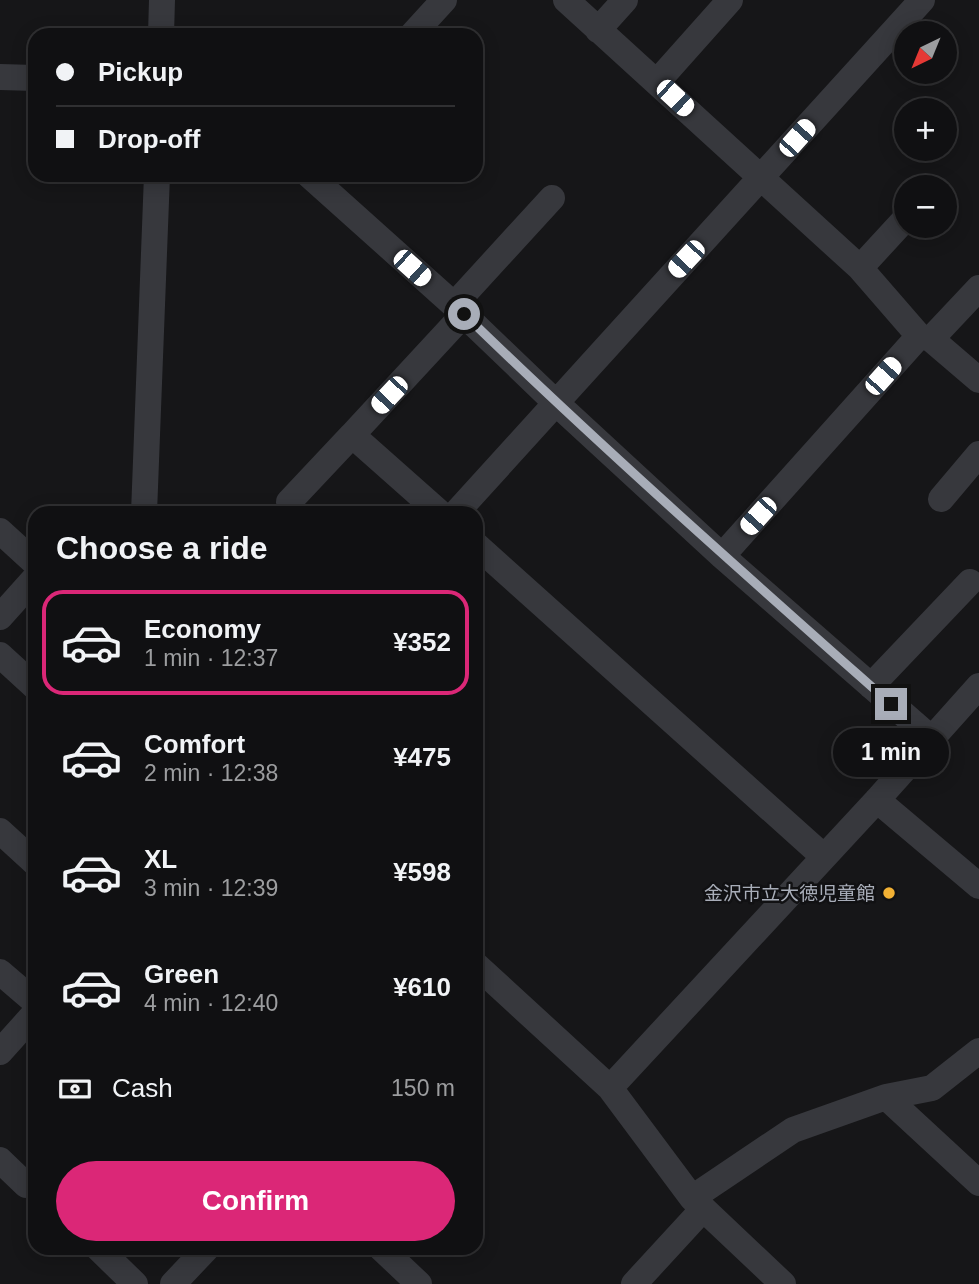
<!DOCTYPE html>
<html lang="en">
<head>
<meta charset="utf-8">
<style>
  :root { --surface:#101012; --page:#1e1e20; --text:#f1f3f6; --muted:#9c9d9f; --line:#303032; --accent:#db2777 }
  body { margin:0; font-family:Arial,"Noto Sans JP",sans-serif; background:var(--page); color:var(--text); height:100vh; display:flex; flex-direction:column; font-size:26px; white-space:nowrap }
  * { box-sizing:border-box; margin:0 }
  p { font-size:23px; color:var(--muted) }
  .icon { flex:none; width:38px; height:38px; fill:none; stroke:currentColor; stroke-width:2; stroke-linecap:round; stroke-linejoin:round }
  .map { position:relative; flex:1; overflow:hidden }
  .panel { position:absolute; left:28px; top:506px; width:455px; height:749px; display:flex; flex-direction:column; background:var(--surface); border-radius:21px; box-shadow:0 4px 18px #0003,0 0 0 2px var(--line) }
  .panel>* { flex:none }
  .hud { position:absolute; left:28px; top:28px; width:455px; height:154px; border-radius:21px; box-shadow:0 4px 18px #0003,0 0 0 2px var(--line); display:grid; align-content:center; height:154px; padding:0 28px; background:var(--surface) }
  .needle { width:46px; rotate:223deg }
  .controls { position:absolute; left:894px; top:21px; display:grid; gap:14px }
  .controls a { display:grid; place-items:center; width:63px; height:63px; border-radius:50%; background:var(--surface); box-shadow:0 4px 18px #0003,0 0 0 2px var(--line); font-size:35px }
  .end { position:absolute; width:32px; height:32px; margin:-16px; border:9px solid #a8adb8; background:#111; box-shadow:0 0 0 4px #111 }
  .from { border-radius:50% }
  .bubble { position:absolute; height:49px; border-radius:24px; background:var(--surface); box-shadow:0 4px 18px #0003,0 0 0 2px var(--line); font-size:23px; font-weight:800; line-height:49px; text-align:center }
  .car { position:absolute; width:21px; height:42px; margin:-21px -10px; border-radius:9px; box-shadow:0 0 5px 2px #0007; background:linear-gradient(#fff 24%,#345 0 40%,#fff 0 76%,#345 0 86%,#fff 0) }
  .hud b { display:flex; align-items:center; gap:24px; height:66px; font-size:26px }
  .hud b+b { border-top:2px solid var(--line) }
  .hud i { width:18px; height:18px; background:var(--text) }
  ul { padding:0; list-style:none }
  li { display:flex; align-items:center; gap:21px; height:105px; margin:0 14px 10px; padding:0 14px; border:4px solid transparent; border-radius:21px }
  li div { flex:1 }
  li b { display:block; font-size:26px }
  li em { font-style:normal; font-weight:800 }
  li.on { border-color:var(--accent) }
  li>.icon { width:63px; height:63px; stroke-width:1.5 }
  h2 { padding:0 28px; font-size:32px; line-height:84px }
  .pay { display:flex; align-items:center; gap:18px; height:77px; padding:0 28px; font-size:26px }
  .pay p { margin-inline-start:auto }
  .primary-button { display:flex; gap:14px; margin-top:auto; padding:14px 28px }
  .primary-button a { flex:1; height:80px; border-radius:42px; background:var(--accent); color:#fff; font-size:28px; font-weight:800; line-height:80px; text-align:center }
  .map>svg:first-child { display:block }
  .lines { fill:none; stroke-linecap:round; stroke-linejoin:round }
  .minor { stroke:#37383d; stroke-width:26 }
  .route { stroke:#a8adb8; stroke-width:9 }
  .poi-dot { fill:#f2b134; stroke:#111113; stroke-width:2.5 }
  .labels { text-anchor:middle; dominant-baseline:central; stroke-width:5; stroke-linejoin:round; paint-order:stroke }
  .poi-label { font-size:19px; fill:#a8adb8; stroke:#111113; text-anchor:end }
</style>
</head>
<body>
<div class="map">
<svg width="979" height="1284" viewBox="0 0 979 1284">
  <rect width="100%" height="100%" fill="#161618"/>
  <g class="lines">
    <!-- minor -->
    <path class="minor" d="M566,0L860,268L919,336L931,339L979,380
      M598,30L625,0
      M161,35L162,0
      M412,35L444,0
      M0,77L35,78
      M657,82L730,0
      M309,175L454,305L555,402L722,556L932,739
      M860,268L906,218
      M454,305L552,198
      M931,339L979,288
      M941,499L979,454
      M289,502L352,435
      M144,513L157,175
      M440,513L352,435L464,314
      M456,513L922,0
      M0,531L35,563
      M476,545L824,857
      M722,556L919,336
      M0,617L35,578
      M0,655L35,687
      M871,686L970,582
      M877,800L979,886
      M0,831L35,863
      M476,965L610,1088L692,1198L783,1284
      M0,972L35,1002
      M0,1052L35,1013
      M610,1088L877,800L979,686
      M886,1097L932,1088L979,1051
      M0,1160L26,1185
      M692,1198L793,1130L886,1097L979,1183
      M98,1248L135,1284
      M381,1248L419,1284
      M173,1284L207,1248
      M634,1284L703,1209"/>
  </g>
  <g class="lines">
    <!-- route -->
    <path class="route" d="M464,314C603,449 747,576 891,704"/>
  </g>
  <!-- markers -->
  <circle class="poi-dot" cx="889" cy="893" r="7"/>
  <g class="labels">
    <!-- poi labels -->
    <g class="poi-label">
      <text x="875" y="893">金沢市立大徳児童館</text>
    </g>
  </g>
</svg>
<div class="controls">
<a><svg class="needle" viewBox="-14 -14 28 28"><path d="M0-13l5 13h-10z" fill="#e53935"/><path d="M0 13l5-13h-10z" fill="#9c9d9f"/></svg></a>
<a>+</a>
<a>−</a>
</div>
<i class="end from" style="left:464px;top:314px"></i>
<i class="end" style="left:891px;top:704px"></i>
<div class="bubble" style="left:833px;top:728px;width:116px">1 min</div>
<i class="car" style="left:675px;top:98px;rotate:133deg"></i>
<i class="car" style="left:797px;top:138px;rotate:42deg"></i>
<i class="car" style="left:686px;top:259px;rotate:223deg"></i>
<i class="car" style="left:412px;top:268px;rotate:132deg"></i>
<i class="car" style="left:883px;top:376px;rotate:42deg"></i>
<i class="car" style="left:389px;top:395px;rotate:223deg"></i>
<i class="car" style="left:758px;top:516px;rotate:222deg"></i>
<div class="hud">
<b><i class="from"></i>Pickup</b>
<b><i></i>Drop-off</b>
</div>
<section class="panel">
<h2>Choose a ride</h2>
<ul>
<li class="on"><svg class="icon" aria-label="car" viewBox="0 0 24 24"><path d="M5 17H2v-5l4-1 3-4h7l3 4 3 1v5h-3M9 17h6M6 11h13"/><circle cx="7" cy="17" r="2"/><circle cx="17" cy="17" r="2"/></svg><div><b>Economy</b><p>1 min · 12:37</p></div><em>¥352</em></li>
<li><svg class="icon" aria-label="car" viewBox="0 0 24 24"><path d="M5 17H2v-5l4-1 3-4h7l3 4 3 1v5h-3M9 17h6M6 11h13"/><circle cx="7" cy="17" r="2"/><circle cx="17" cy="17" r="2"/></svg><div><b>Comfort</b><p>2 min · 12:38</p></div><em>¥475</em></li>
<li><svg class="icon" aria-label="car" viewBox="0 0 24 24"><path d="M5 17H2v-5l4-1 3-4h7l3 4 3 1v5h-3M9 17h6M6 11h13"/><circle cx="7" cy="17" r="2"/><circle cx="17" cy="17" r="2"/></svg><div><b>XL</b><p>3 min · 12:39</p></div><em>¥598</em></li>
<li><svg class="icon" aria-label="car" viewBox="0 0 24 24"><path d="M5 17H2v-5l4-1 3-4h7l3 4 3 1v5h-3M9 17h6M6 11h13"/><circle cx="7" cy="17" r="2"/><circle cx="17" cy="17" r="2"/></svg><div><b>Green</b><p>4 min · 12:40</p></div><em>¥610</em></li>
</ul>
<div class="pay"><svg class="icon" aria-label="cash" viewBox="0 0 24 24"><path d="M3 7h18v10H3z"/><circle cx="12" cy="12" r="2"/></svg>Cash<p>150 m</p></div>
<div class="primary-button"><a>Confirm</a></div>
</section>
</div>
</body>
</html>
